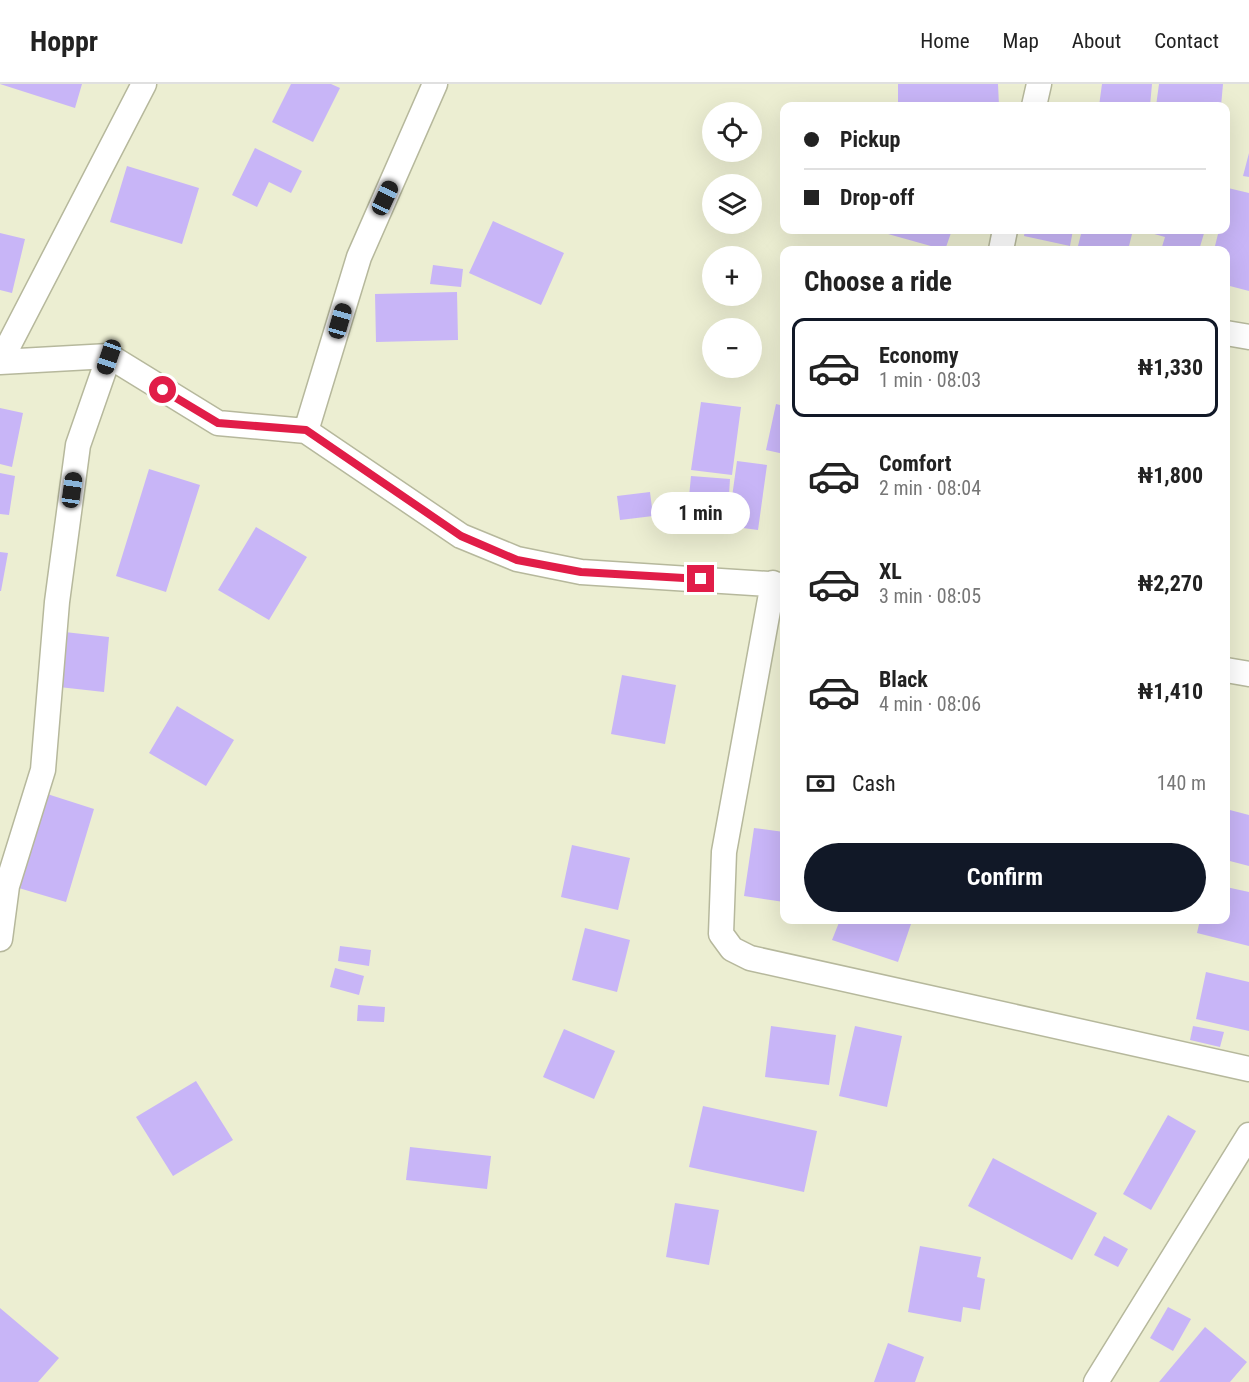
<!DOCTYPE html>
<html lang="en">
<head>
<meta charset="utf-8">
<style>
  :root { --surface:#fff; --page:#f6f6f6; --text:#222; --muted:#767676; --line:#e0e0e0; --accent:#111827 }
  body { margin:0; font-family:"Roboto Condensed",sans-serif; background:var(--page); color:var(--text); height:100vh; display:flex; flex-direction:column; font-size:22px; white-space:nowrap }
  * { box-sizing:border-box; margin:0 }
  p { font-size:20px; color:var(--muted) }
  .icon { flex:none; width:33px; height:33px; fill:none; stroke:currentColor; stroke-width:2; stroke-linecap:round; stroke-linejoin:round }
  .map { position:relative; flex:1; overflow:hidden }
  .details { position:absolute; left:780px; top:162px; width:450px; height:678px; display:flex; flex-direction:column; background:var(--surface); border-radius:12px; box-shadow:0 6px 24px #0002 }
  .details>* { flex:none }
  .guide { position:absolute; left:780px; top:18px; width:450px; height:132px; border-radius:12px; box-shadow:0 6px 24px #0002; display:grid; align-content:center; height:132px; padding:0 24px; background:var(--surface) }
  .tools { position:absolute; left:702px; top:18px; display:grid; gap:12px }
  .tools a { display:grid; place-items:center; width:60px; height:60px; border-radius:50%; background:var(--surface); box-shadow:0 6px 24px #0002; font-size:30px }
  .end { position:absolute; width:27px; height:27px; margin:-14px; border:8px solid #e11d48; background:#fff; box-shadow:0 0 0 3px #fff }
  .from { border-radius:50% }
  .bubble { position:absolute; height:42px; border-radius:21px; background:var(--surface); box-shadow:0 6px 24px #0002; font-size:20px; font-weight:700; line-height:42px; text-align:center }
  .car { position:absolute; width:18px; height:36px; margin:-18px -9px; border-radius:8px; box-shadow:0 0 4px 2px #0007; background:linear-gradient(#222 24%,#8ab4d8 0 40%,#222 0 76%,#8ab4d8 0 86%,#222 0) }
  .guide b { display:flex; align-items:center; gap:21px; height:57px; font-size:22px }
  .guide b+b { border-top:2px solid var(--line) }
  .guide i { width:15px; height:15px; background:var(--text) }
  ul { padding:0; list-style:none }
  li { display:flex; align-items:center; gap:18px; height:99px; margin:0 12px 9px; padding:0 12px; border:3px solid transparent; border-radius:12px }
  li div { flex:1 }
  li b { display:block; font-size:22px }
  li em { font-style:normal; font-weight:700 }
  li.selected { border-color:var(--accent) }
  li>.icon { width:54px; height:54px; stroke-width:1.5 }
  h2 { padding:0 24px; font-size:27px; line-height:72px }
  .pay { display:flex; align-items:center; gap:15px; height:66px; padding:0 24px; font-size:22px }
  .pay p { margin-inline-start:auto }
  .button { display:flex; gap:12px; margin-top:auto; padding:12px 24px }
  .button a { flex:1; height:69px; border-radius:36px; background:var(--accent); color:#fff; font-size:24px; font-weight:700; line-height:69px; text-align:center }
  header { display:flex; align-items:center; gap:36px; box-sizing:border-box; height:84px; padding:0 30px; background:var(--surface); border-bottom:2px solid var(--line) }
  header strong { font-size:28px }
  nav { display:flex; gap:33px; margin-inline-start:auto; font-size:21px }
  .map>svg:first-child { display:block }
  .building { fill:#c8b5f7 }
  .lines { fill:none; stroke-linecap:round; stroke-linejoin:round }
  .minor-casing { stroke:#b6b89c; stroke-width:27 }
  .minor { stroke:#fff; stroke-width:24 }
  .route { stroke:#e11d48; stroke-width:8 }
</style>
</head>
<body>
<header>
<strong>Hoppr</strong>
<nav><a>Home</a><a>Map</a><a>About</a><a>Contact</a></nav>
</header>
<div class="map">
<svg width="1249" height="1298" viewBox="0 0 1249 1298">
  <rect width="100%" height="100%" fill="#eceed2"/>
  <!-- building -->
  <path class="building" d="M0,0H82L75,24Z
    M291,0H331L340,4L313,58L272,38Z
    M898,0H998L999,22H898Z
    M1102,0H1152L1150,22H1099Z
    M1159,0H1223L1221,22H1156Z
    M255,64L302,87L291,109L269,98L257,123L232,111Z
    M1249,69V93L1243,92Z
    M127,82L199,104L182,160L110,138Z
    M1228,104L1249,109V207L1226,201V166H1214L1219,146H1226Z
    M493,137L564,169L541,221L469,189Z
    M889,146H952L945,166L888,150Z
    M1025,146H1073L1070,162L1024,152Z
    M1082,146H1133L1128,166H1077Z
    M1140,146H1205L1199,166H1161L1165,153Z
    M0,149L25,155L12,209L0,206Z
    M433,181L463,185L461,203L430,200Z
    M457,208L458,256L376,258L375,210Z
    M701,318L741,323L732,391L691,386Z
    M776,320L784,322V370L766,366Z
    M0,324L23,329L12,383L0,380Z
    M737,377L767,381L758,446L728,442Z
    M149,385L200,401L166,508L116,492Z
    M0,389L15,392L9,431L0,430Z
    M691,392L730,395L728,427L688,423Z
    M650,408L653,432L620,436L617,412Z
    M256,443L307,473L269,536L218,506Z
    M0,468L8,469L1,507H0Z
    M47,546L109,553L104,608L41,601Z
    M622,591L676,601L665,660L611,650Z
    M177,622L234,656L206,702L149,669Z
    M41,708L94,725L66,818L12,802Z
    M1226,725L1249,731V782L1226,776Z
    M754,744L784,748V818L744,812Z
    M572,761L630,774L618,826L561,813Z
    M1226,803L1249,808V862L1197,849L1200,836H1226Z
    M840,836H909L912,837L898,878L832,856Z
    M585,844L630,856L617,908L572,896Z
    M340,862L371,866L369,882L338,877Z
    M335,884L364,892L359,911L330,903Z
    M1206,888L1249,898V947L1196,935Z
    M358,921L385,923L384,938L357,937Z
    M771,942L836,951L829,1001L765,993Z
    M855,942L902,952L887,1023L839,1012Z
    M1193,942L1224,948L1220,963L1190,956Z
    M564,945L615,967L594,1015L543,993Z
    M196,997L233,1056L173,1092L136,1033Z
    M703,1022L817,1047L804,1108L689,1083Z
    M1168,1031L1196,1047L1151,1126L1123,1110Z
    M410,1063L491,1072L487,1105L406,1096Z
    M993,1074L1097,1129L1072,1176L968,1122Z
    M675,1119L719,1126L709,1181L666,1173Z
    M1104,1152L1128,1165L1118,1183L1094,1171Z
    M920,1162L981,1173L977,1193L985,1195L980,1226L963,1223L961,1238L908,1228Z
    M1168,1223L1191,1235L1173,1267L1150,1254Z
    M0,1224L59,1274L38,1298H0Z
    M1205,1243L1247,1278L1230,1298H1159Z
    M888,1259L924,1273L915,1298H874Z"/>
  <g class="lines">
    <!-- minor casing -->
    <g class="minor-casing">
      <path id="minor" d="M1034,22L1039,0
        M1001,166L1005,146
        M1226,249L1249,253
        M0,278L109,272L218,339L306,347L461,452L517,475L581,488L784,501
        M0,278L144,0
        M306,347L359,173L435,0
        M773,499L724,768L721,850L732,865L750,874L1249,985
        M1226,586L1249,590
        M0,805L7,802L43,686L57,518L78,361L109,272
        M0,855L7,802
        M1096,1298L1249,1051"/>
    </g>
    <!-- minor -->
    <use href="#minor" class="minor"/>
  </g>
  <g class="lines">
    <!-- route -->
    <path class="route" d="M163,306L218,339L306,346L461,452L517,476L581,488L701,495"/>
  </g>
</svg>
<div class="tools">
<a><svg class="icon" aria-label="locate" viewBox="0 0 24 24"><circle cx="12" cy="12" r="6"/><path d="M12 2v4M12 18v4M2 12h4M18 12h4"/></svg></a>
<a><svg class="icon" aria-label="layers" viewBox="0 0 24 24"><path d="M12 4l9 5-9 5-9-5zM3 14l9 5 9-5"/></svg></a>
<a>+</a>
<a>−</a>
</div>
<i class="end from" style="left:163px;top:306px"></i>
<i class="end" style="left:701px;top:495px"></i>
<div class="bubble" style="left:651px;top:408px;width:99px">1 min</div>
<i class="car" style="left:385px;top:114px;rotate:25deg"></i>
<i class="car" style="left:340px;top:237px;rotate:16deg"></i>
<i class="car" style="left:109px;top:273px;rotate:199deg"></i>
<i class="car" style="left:72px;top:406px;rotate:8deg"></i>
<div class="guide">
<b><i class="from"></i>Pickup</b>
<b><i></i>Drop-off</b>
</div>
<section class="details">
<h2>Choose a ride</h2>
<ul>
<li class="selected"><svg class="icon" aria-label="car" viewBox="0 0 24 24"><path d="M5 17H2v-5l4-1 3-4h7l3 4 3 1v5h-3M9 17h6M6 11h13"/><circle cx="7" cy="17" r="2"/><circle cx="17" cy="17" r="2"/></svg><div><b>Economy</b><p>1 min · 08:03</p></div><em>₦1,330</em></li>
<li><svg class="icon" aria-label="car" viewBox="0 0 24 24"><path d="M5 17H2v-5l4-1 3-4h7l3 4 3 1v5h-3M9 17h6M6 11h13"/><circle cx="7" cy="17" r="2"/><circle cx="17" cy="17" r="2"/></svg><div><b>Comfort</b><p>2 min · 08:04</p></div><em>₦1,800</em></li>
<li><svg class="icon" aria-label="car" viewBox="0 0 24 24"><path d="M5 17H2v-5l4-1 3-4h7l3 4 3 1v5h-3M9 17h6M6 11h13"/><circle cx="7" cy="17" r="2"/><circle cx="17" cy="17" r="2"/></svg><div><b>XL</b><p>3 min · 08:05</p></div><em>₦2,270</em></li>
<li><svg class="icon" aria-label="car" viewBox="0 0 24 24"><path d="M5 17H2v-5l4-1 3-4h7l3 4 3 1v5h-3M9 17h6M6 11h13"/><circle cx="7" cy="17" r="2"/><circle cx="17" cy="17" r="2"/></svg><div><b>Black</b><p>4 min · 08:06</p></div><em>₦1,410</em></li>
</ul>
<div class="pay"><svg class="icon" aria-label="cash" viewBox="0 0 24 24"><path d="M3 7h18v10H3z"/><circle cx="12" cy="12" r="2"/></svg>Cash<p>140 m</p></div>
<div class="button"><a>Confirm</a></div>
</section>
</div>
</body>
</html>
